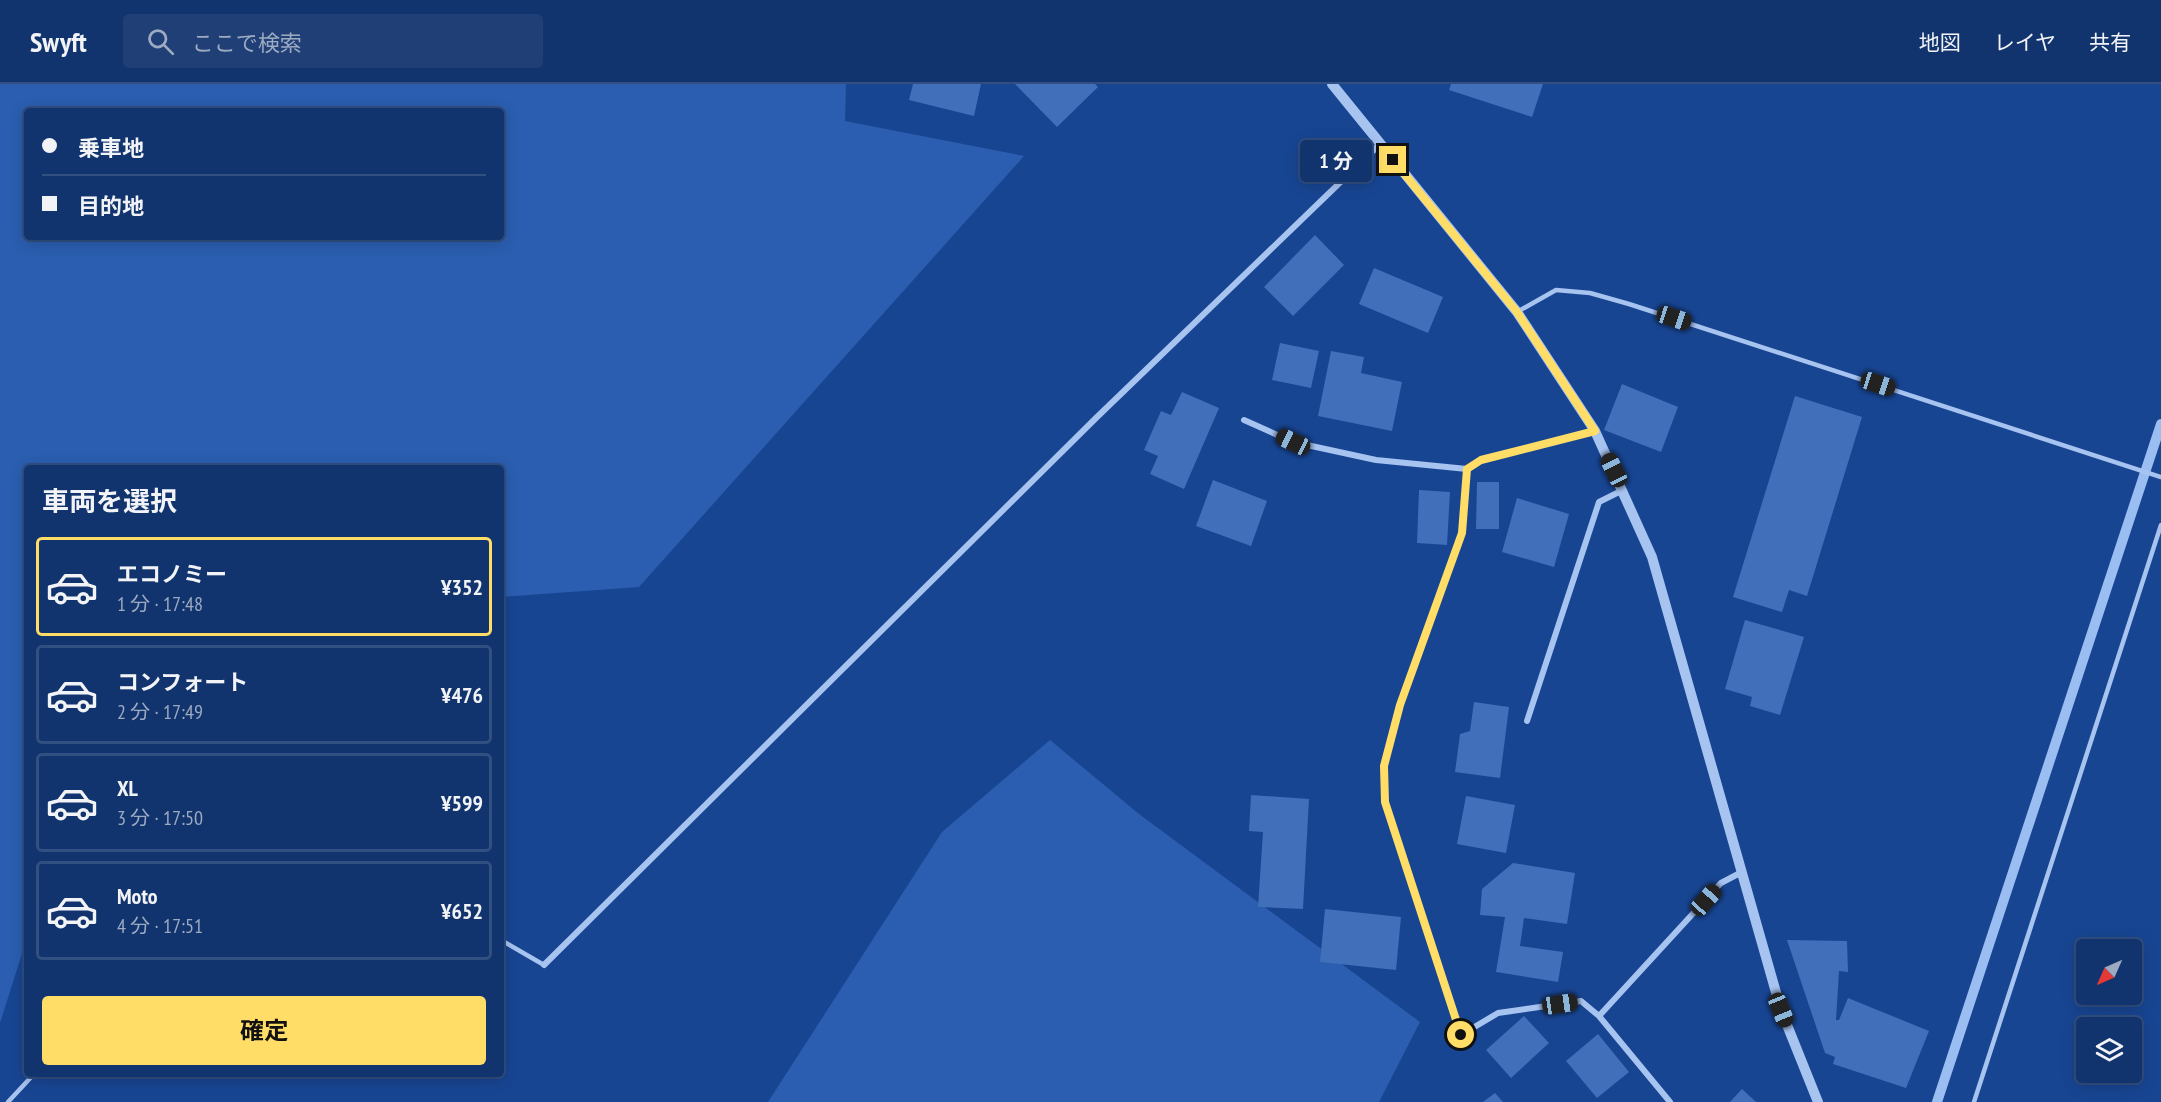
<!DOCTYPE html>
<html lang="ja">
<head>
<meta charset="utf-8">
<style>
  :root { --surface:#12346e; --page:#1f3f76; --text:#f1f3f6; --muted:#9caac2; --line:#314f81; --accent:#fd6 }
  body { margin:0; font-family:"PT Sans Narrow","Noto Sans JP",sans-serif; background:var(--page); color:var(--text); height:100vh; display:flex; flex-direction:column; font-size:22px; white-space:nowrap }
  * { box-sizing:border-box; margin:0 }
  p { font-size:20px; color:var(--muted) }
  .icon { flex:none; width:33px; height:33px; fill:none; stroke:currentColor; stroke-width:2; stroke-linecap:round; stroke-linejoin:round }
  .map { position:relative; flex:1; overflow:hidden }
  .panel { position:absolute; left:24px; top:381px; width:480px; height:612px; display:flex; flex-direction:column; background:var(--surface); border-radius:6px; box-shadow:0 3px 15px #0003,0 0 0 2px var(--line) }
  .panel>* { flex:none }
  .hud { position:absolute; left:24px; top:24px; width:480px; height:132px; border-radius:6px; box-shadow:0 3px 15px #0003,0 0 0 2px var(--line); display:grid; align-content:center; height:132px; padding:0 18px; background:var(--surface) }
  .needle { width:39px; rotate:225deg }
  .tools { position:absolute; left:2076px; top:855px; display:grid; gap:12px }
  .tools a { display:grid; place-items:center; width:66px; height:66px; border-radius:6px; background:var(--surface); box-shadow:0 3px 15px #0003,0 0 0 2px var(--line); font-size:30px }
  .end { position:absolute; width:27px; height:27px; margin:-14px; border:8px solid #fd6; background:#111; box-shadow:0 0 0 3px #111 }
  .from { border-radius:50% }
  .bubble { position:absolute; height:42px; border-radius:6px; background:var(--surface); box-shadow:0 3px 15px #0003,0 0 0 2px var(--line); font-size:20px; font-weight:700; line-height:42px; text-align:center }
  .car { position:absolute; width:18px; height:36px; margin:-18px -9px; border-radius:8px; box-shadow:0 0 4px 2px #0007; background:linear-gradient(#222 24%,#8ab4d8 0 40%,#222 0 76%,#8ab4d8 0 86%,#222 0) }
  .hud b { display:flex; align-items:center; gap:21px; height:57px; font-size:22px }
  .hud b+b { border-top:2px solid var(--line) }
  .hud i { width:15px; height:15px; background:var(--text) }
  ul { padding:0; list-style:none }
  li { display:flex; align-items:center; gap:18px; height:99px; margin:0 12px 9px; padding:0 6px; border:3px solid var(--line); border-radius:6px }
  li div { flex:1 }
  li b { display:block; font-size:22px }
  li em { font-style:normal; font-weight:700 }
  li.selected { border-color:var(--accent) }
  li>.icon { width:54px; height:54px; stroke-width:1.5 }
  h2 { padding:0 18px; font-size:27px; line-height:72px }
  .cta { display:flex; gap:12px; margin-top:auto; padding:12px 18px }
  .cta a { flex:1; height:69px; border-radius:6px; background:var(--accent); color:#111; font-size:24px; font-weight:700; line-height:69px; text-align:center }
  header { display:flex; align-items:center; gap:36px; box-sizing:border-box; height:84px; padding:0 30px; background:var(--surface); border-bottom:2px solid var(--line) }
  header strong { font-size:28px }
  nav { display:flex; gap:33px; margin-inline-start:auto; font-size:21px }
  .search { width:420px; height:54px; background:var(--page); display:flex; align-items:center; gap:15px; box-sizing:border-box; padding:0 21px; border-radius:6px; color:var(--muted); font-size:22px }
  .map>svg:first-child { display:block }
  .green { fill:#2b5eb0; fill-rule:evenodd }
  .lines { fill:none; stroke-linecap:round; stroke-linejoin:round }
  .stream { stroke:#9abdf2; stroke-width:10 }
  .building { fill:#416fb9 }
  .service { stroke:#a7c3f0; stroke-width:4.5 }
  .minor { stroke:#a7c3f0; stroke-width:6 }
  .tertiary { stroke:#a7c3f0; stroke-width:10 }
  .route { stroke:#fd6; stroke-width:8 }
</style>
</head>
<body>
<header>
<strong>Swyft</strong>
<div class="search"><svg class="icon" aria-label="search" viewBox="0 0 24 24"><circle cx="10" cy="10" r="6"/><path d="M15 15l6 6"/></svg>ここで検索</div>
<nav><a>地図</a><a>レイヤ</a><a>共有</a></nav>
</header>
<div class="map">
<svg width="2161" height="1018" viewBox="0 0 2161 1018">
  <rect width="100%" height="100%" fill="#184592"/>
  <!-- green -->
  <path class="green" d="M0,0H846L845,37L1024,72L639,503L501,513V384H27V854L0,939ZM27,27H501V153H27Z
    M1050,656L1139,730L1420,938L1379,1018H768L942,748Z"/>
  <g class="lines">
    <!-- stream -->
    <path class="stream" d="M1937,1018L2161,340"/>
  </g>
  <!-- building -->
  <path class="building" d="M913,0H981L974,32L909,16Z
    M1015,0H1095L1098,3L1057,43Z
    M1451,0H1543L1532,33L1449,6Z
    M1315,151L1344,181L1293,232L1264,203Z
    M1374,184L1443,213L1428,249L1359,220Z
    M1280,259L1319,267L1311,304L1272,296Z
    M1331,267L1364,273L1361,289L1402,298L1392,347L1318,332Z
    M1622,300L1678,323L1661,368L1604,346Z
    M1182,308L1219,324L1184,405L1150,390L1158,372L1144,366L1161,327L1171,331Z
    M1795,312L1862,333L1807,512L1789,506L1782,528L1733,513Z
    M1213,396L1267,417L1251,462L1196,442Z
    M1477,398H1499V445H1476Z
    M1419,406L1450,408L1447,461L1417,459Z
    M1517,414L1569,430L1554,483L1502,468Z
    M1745,536L1804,553L1780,631L1750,622L1752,613L1725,605Z
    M1474,618L1509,623L1500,694L1455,688L1460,650L1470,647Z
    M1251,711L1309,715L1303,825L1258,823L1263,748L1249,747Z
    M1466,712L1515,721L1506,769L1457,760Z
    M1513,779L1575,789L1567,840L1524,834L1520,862L1563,868L1558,898L1496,888L1505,833L1480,831L1482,805Z
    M1325,825L1401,833L1396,886L1320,878Z
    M1787,856L1847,857L1848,888L1839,887L1836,936H1839L1848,914L1929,947L1906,1004L1833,980L1835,973L1825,969Z
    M1524,932L1549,959L1511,994L1486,966Z
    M1598,950L1629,988L1597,1014L1566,977Z
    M1742,1005L1756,1018H1730Z
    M1495,1009L1503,1018H1483Z"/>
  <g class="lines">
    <!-- service -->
    <path class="service" d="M1517,228L1556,206L1590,209L1629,220L2161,393
      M501,856L544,881
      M8,1018L34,990
      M1974,1018L2161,441"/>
    <!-- minor -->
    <path class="minor" d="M1244,336L1293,358L1376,376L1467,385
      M1595,347L1481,376L1467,385L1462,449L1400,621L1384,682L1385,718L1461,951L1498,929L1581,917L1599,932
      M1527,637L1599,418L1623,406
      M544,881L1096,334L1380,60
      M1670,1018L1599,932L1721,799L1740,789"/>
    <!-- tertiary -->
    <path class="tertiary" d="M1332,0L1517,228L1595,347L1652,473L1781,926L1818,1018"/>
  </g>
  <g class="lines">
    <!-- route -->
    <path class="route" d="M1393,76L1517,228L1595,347L1481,376L1467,385L1462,449L1400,621L1384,682L1385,718L1461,951"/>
  </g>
</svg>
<div class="tools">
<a><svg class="needle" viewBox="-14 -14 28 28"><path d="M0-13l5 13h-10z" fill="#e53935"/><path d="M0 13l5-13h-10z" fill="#9caac2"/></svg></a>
<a><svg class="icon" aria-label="layers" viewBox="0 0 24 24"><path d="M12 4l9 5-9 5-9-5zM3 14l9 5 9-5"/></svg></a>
</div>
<i class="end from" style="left:1461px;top:951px"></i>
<i class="end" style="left:1393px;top:76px"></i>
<div class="bubble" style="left:1300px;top:56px;width:72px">1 分</div>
<i class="car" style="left:1674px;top:234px;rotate:108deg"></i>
<i class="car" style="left:1878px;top:300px;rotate:108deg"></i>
<i class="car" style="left:1293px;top:358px;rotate:295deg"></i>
<i class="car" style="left:1614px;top:386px;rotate:334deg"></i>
<i class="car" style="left:1706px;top:816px;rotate:42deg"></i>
<i class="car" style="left:1560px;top:920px;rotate:82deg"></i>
<i class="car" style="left:1781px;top:926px;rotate:158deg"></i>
<div class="hud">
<b><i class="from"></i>乗車地</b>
<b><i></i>目的地</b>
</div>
<section class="panel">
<h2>車両を選択</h2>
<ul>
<li class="selected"><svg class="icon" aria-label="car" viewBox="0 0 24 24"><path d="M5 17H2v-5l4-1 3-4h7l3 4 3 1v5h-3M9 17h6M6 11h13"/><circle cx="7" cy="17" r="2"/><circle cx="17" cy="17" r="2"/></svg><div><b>エコノミー</b><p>1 分 · 17:48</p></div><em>¥352</em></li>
<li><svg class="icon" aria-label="car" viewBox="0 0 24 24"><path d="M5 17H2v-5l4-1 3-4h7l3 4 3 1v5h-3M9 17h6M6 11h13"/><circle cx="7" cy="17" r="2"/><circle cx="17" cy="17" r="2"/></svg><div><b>コンフォート</b><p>2 分 · 17:49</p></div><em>¥476</em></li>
<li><svg class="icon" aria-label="car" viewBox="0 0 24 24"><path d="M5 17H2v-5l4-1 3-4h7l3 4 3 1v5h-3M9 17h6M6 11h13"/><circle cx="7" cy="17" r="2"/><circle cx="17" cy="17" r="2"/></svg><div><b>XL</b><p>3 分 · 17:50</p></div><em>¥599</em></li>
<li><svg class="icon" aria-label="car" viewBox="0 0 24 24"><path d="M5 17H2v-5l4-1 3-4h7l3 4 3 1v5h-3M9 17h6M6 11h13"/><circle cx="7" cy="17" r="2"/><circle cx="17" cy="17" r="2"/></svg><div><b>Moto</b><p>4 分 · 17:51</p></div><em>¥652</em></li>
</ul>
<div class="cta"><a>確定</a></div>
</section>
</div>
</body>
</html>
